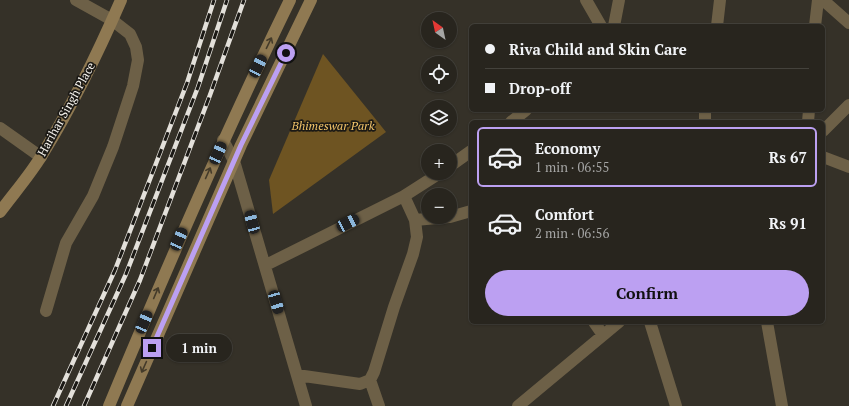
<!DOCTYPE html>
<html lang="en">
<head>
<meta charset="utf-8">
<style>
  :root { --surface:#28251e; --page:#34312b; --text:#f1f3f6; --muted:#a5a5a4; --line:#44423c; --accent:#bca0f2 }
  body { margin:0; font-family:"PT Serif",serif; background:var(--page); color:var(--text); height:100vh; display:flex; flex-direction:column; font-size:15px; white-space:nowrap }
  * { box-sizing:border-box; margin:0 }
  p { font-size:13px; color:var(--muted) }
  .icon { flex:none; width:22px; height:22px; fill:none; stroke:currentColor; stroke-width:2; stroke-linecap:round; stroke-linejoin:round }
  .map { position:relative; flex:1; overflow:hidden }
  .side { position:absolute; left:469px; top:120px; width:356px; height:204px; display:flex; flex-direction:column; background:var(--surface); border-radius:6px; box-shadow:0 1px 3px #0004,0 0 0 1px var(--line) }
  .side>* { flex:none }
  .guide { position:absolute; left:469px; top:24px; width:356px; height:88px; border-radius:6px; box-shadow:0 1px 3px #0004,0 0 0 1px var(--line); display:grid; align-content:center; height:88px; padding:0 16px; background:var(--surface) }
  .needle { width:26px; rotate:327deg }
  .tools { position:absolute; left:421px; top:12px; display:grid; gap:8px }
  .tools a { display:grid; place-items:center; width:36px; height:36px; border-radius:50%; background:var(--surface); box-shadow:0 1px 3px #0004,0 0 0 1px var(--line); font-size:20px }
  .end { position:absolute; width:18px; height:18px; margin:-9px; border:5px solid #bca0f2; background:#111; box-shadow:0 0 0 2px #111 }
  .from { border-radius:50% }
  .bubble { position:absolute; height:28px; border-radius:14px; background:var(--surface); box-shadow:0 1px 3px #0004,0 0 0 1px var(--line); font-size:13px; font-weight:600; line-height:28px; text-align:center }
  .car { position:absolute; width:12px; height:24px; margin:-12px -6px; border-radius:5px; box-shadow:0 0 3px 1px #0007; background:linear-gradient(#222 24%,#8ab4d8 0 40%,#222 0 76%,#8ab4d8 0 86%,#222 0) }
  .guide b { display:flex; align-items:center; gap:14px; height:38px; font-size:15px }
  .guide b+b { border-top:1px solid var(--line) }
  .guide i { width:10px; height:10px; background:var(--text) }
  ul { padding:7px 0 0; list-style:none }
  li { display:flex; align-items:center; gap:12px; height:60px; margin:0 8px 6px; padding:0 8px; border:2px solid transparent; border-radius:6px }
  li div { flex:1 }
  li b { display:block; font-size:15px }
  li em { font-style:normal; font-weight:600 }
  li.active { border-color:var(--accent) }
  li>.icon { width:36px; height:36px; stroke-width:1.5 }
  .action { display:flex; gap:8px; margin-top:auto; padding:8px 16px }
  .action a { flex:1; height:46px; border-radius:24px; background:var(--accent); color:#111; font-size:16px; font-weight:600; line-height:46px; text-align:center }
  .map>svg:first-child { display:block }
  .green { fill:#6e5422 }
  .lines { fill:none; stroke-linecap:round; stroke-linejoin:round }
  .street { stroke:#6d6047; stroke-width:12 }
  .secondary { stroke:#8f7952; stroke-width:12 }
  .rail-casing { stroke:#e3e0da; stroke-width:4.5 }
  .rail { stroke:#1b1915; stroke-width:3; stroke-dasharray:9; stroke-linecap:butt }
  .oneway { stroke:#443b2a }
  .route { stroke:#bca0f2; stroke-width:5 }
  .labels { text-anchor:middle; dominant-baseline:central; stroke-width:3.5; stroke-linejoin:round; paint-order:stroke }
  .street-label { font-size:12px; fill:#f7f4ee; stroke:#1b1915 }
  .park-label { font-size:12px; font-style:italic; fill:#f1c369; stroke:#1b1915 }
</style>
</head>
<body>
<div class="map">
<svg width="849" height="406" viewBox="0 0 849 406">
  <rect width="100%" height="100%" fill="#353128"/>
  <!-- green -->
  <path class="green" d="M323,54L386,132L273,214L269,180Z"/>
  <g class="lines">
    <!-- street -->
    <path class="street" d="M586,0L601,26
      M823,0L849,23
      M614,26L619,0
      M717,26L720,0
      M815,26L818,0
      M705,110V122
      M511,122L526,110
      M808,122L809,110
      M0,128L41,157
      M823,131L849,105
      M223,140L234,161L306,406
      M823,157L849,167
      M450,166L471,151
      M450,217L471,211
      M415,220L449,217
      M266,265L404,196L440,173
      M46,311L66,243L93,196L113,147L133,86L138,60L136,47L130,34L112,20L76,0
      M594,322L603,335
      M650,322L676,406
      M767,322L782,406
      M297,375L360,384L370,380L374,372L394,307L413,254L417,237L415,220L404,196
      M370,380L379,406
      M518,406L619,322"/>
    <!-- secondary -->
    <path class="secondary" d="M0,212C14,193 30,175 42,155C72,106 98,53 121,0
      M109,406C166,269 225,133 290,0
      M127,406L241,145L311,0"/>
    <!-- rail casing -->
    <g class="rail-casing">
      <path id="rail" d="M53,406L115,270L187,83L214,0
        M66,406L126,274L198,87L227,0
        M84,406L140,280L210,95L244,0"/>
    </g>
    <!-- rail -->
    <use href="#rail" class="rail"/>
  </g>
  <!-- one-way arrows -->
  <defs><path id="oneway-shaft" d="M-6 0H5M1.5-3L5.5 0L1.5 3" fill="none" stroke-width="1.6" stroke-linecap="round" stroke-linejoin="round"/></defs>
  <g class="oneway">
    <use href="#oneway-shaft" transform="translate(269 43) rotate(-64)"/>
    <use href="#oneway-shaft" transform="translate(208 173) rotate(-66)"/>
    <use href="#oneway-shaft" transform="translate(156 293) rotate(-67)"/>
    <use href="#oneway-shaft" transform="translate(144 367) rotate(114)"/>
  </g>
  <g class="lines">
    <!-- route -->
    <path class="route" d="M152,348L241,145L286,53"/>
  </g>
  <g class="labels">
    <!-- street labels -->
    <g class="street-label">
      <text transform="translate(66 109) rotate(-61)">Harihar Singh Place</text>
    </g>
    <!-- park labels -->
    <g class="park-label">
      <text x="333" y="125">Bhimeswar Park</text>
    </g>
  </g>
</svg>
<div class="tools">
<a><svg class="needle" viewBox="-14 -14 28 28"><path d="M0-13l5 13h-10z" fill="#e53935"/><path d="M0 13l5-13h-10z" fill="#a5a5a4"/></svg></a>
<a><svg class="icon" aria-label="locate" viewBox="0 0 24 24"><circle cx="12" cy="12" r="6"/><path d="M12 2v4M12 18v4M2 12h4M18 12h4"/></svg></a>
<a><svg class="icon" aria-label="layers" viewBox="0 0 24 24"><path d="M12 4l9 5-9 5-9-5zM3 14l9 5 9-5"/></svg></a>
<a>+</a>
<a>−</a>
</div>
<i class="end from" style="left:286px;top:53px"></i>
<i class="end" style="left:152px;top:348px"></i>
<div class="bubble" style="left:166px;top:334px;width:66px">1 min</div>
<i class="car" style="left:258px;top:66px;rotate:26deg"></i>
<i class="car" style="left:218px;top:153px;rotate:24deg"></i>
<i class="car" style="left:252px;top:222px;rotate:345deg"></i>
<i class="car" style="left:348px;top:223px;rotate:63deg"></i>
<i class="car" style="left:179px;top:239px;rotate:24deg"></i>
<i class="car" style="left:276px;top:302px;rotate:164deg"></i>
<i class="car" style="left:144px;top:322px;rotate:23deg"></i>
<div class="guide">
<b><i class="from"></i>Riva Child and Skin Care</b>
<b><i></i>Drop-off</b>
</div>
<section class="side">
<ul>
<li class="active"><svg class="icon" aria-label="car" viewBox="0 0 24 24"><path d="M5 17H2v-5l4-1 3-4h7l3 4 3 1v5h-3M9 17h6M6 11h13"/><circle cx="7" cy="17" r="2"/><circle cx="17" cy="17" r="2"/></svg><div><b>Economy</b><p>1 min · 06:55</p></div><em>Rs 67</em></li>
<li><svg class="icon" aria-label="car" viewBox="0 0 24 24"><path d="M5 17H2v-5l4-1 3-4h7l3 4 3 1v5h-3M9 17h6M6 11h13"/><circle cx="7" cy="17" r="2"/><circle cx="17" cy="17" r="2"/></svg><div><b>Comfort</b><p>2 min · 06:56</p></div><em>Rs 91</em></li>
</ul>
<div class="action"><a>Confirm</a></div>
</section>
</div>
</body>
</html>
